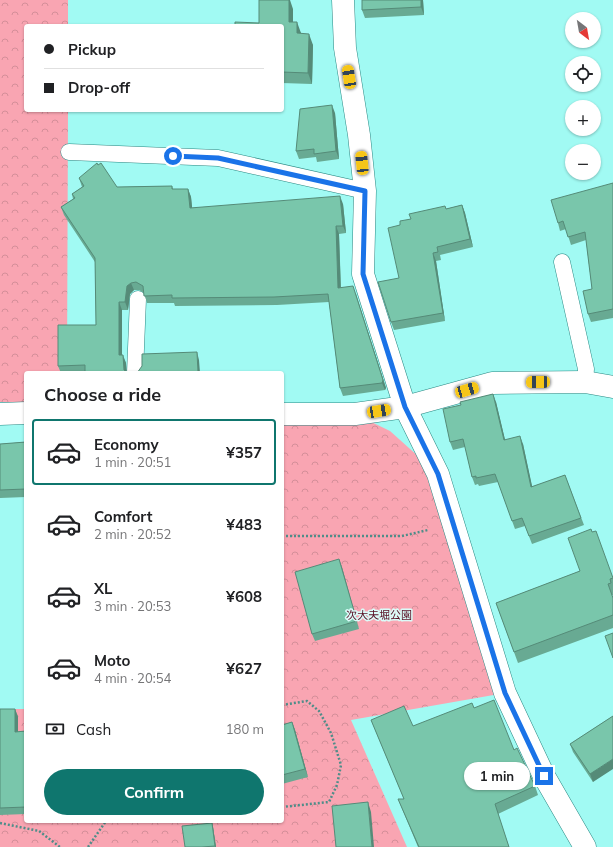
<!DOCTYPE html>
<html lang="en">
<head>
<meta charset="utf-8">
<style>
  :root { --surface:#fff; --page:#f6f6f6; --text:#202124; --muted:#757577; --line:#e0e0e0; --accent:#0f766e }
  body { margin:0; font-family:Mulish,"Noto Sans JP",sans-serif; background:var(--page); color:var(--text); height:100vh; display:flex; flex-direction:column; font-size:15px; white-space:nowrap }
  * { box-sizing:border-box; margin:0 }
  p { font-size:13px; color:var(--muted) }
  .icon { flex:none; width:22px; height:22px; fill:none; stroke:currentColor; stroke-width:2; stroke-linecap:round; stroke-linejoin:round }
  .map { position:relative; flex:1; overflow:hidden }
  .sheet { position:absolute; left:24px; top:371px; width:260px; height:452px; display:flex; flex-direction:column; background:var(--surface); border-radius:4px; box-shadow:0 1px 3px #0004 }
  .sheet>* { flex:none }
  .top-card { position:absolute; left:24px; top:24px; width:260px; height:88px; border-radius:4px; box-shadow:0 1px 3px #0004; display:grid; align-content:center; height:88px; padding:0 20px; background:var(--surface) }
  .needle { width:26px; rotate:149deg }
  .controls { position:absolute; left:565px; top:12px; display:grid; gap:8px }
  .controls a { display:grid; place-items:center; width:36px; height:36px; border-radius:50%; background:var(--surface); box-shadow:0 1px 3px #0004; font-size:20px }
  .end { position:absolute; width:18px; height:18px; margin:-9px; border:5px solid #1a73e8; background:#fff; box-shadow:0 0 0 2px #fff }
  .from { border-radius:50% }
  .bubble { position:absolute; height:28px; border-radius:14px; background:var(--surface); box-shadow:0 1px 3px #0004; font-size:13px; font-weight:700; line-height:28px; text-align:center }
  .car { position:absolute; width:12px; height:24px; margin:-12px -6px; border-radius:5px; box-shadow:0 0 3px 1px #0007; background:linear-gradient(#f5c518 24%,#345 0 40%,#f5c518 0 76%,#345 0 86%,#f5c518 0) }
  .top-card b { display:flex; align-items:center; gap:14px; height:38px; font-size:15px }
  .top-card b+b { border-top:1px solid var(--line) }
  .top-card i { width:10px; height:10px; background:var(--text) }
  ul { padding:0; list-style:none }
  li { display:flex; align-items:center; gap:12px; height:66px; margin:0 8px 6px; padding:0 12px; border:2px solid transparent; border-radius:4px }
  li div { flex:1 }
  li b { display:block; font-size:15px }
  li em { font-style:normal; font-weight:700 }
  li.on { border-color:var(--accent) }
  li>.icon { width:36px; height:36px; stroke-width:1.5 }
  h2 { padding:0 20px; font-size:18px; line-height:48px }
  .pay { display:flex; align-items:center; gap:10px; height:44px; padding:0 20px; font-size:15px }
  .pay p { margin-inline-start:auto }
  .action { display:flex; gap:8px; margin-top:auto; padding:8px 20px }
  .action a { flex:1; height:46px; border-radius:24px; background:var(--accent); color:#fff; font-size:16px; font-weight:700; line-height:46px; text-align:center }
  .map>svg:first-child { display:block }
  .park { fill:url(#park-crowns) }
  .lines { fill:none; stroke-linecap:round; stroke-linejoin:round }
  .service-casing { stroke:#298883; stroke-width:17 }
  .minor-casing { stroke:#298883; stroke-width:23 }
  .tertiary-casing { stroke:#298883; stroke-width:23 }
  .path { stroke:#4f8d89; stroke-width:2.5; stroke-dasharray:2 2; stroke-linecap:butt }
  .service { stroke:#fff; stroke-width:16 }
  .minor { stroke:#fff; stroke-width:22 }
  .tertiary { stroke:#fff; stroke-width:22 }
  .wall { fill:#68aa93 }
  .shaded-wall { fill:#558b78 }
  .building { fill:#79c6ab; stroke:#558b78 }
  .route { stroke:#1a73e8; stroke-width:5 }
  .labels { text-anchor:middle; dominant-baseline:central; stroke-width:3; stroke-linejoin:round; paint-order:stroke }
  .park-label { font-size:11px; fill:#590f24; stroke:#dbfcf9 }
</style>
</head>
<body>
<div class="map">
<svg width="613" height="847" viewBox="0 0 613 847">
  <defs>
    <pattern id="park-crowns" width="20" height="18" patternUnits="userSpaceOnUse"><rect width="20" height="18" fill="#f9a5b2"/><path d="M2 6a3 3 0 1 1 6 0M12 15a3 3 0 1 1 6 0" fill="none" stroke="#d48e99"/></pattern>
  </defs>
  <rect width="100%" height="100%" fill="#a1faf3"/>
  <!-- park -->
  <path class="park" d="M0,0H68V26H26V110H68L67,373H26V403L0,402Z
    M282,414H355L390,431L438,474L505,693L351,720L407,847H0V709H26V821H282Z"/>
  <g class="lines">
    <!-- service casing -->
    <g class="service-casing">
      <path id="service" d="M69,152L218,158L365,191
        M562,262L586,369L585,382
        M135,373L138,299"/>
    </g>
    <!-- minor casing -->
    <g class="minor-casing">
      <path id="minor" d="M343,0L345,48L359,135L365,191L363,274L405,407L438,474L505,693L544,776L585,847
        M0,414L26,413
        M282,414H355L405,407"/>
    </g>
    <!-- tertiary casing -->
    <g class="tertiary-casing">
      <path id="tertiary" d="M405,407L492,383L585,382L613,387"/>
    </g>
    <!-- path -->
    <path class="path" d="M282,536H402L428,530
      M282,705L307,701L319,711L331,733L341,765L337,785L329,802L282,807
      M0,823L39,831L60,847
      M88,847L106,821"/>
    <!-- service -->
    <use href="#service" class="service"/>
    <!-- minor -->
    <use href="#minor" class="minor"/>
    <!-- tertiary -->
    <use href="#tertiary" class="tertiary"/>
  </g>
  <!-- wall -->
  <path class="wall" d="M362,0H423L424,15L365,18L362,10Z
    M293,9V22L301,33L313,45L312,84L282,83V26L259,23Z
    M335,113L339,159L317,162L316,157L299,159L296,151Z
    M79,178L117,187L172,186L173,189H188L191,197L192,208L343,204L346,233L339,234L341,288L356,294L386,388L385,390L343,396L340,388L329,302L277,305L175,306L174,303H147L144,293L139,290H134L130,294L128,310H122V355L126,363V371L129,373H61L58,366L96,325L95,262L64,215L61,207L73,199L72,194L82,187Z
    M613,183V318L591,322L588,314L592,289L586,240L571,245L566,229L560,231L558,223Z
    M462,205L465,213L473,247L440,255L441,260L436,261L445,321L394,330L391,322L411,219L446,209Z
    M496,402L505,440L523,444L532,487L565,475L584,525L532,544L525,526L515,529L498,482L479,486L478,484L475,485L472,477L465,447L453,450L450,442Z
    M26,442V497L0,498V444Z
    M339,559L359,629L315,641L312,634Z
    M580,571L613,578V595H612L613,598V628L518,663L496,603Z
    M474,708L514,750L535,786L538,795L498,814L509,847H418L398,799H404L371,720L413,726Z
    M0,709H15L18,717V732L26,731V814L0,815Z
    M613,716L593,782L573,752L570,744Z
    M292,722L295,730L308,777L282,784V725Z
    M212,823L213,827L216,847H185Z"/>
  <!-- shaded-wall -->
  <path class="shaded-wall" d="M289,0H290L293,9V33L289,22Z
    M421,0H423L424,15L421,7Z
    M297,22L301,33H297Z
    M309,34L313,45L312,84L308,73Z
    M332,105L335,113L339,159L336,151Z
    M188,189L191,197L193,216L190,208Z
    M340,196L343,204L346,233L343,226Z
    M462,205L465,213L473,247L470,239Z
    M336,226L339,234L341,296L338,288Z
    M433,253L436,261L445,321L443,313Z
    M131,283L134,290L130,294L128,310L125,302L127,286Z
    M353,286L386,388L385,390L382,383Z
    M119,302L122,310V363L119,355Z
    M197,352L199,360L200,373H198Z
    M123,355L126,363L127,373L124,370Z
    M493,394L496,402L507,448L504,440Z
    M520,436L523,444L534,495L531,487Z
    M339,559L342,567L359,629L357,621Z
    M15,709L18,717V740L15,732Z
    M292,722L295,730L308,777L305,769Z
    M613,759V769L593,782L590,774Z
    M368,802L371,812L374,847H372Z
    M212,823L213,827L216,847H215V846Z"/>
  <!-- building -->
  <path class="building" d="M259,0H289V22H297V33L309,34L308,73L282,72V26H235V22L259,23Z
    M362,0H421V7L362,10Z
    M332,105L336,151L314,154V149L296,151L300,109Z
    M97,163L98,165L101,163L117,187L172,186V189H188L190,208L340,196L343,226H336L338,288L353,286L383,380L382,383L340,388L328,294L274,297L172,298V295L144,296L143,286L136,282L131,283L127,286L125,302H119V355H123L124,370L129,373H85V365L58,366V325H96L95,258L61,207L75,198L72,194L84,186L79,178Z
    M613,183V309L588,314L583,291L592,289L585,232L568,237L563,221L558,223L551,200Z
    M462,205L470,239L437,247L438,252L433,253L443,313L391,322L378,282L399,278L388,228L400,225V221L411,219L409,214L445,206L446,209Z
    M197,352L198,373H137L142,366V354Z
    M493,394L504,440L520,436L531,487L565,475L581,518L529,536L522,518L512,521L495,474L476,478V476L472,477L463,439L450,442L443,409L461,405L460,402Z
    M26,442V489L0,490V444Z
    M591,529L592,532L596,531L613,578L610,579L611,583L608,584L613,598V615L514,652L496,603L580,571L568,538Z
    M339,559L357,621L312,634L295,572Z
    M613,633V658L605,636Z
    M494,700L514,750L517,748L535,786L495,804L509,847H419L398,799H404L371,720L404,706L413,726L472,703L474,708Z
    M0,709H15V732L26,731V807L0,808Z
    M613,716V759L590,774L570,744Z
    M292,722L305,769L282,775V725Z
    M368,802L372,847H336L332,806Z
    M212,823L215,846L202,847H185L182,826Z"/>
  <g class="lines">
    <!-- route -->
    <path class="route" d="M173,156L218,158L365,191L363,274L405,407L438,474L505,693L544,776"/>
  </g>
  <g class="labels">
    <!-- park labels -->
    <g class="park-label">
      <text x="379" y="615">次大夫堀公園</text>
    </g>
  </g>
</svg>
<div class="controls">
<a><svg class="needle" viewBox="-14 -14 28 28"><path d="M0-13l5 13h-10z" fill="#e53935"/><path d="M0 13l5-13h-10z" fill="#757577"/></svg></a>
<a><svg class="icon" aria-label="locate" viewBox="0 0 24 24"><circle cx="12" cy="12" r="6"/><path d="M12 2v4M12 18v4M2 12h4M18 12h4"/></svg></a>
<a>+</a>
<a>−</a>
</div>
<i class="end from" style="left:173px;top:156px"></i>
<i class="end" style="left:544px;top:776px"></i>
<div class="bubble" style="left:464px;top:762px;width:66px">1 min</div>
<i class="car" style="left:349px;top:77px;rotate:351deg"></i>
<i class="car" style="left:362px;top:163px;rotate:354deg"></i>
<i class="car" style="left:538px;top:382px;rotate:269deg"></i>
<i class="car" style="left:467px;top:390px;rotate:74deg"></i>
<i class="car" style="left:379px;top:411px;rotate:81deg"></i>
<div class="top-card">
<b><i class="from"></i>Pickup</b>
<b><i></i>Drop-off</b>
</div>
<section class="sheet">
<h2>Choose a ride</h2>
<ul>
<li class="on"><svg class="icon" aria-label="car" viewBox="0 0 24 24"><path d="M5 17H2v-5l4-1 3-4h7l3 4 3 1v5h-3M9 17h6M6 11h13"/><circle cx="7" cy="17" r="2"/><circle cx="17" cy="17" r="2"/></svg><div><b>Economy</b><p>1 min · 20:51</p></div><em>¥357</em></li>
<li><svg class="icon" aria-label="car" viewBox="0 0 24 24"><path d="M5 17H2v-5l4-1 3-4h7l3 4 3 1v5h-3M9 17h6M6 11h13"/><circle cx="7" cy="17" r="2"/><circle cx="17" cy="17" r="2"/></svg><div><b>Comfort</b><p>2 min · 20:52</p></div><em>¥483</em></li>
<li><svg class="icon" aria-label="car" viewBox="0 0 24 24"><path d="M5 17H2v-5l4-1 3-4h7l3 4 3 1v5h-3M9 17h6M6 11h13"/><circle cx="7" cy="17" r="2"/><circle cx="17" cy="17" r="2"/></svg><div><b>XL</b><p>3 min · 20:53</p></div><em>¥608</em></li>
<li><svg class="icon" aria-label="car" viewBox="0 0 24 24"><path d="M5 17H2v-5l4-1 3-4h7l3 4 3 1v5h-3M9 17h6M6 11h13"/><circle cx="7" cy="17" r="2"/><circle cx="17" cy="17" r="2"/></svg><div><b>Moto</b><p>4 min · 20:54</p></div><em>¥627</em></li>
</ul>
<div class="pay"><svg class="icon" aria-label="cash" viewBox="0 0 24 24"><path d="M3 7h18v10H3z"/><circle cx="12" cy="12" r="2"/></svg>Cash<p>180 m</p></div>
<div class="action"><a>Confirm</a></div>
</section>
</div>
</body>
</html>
